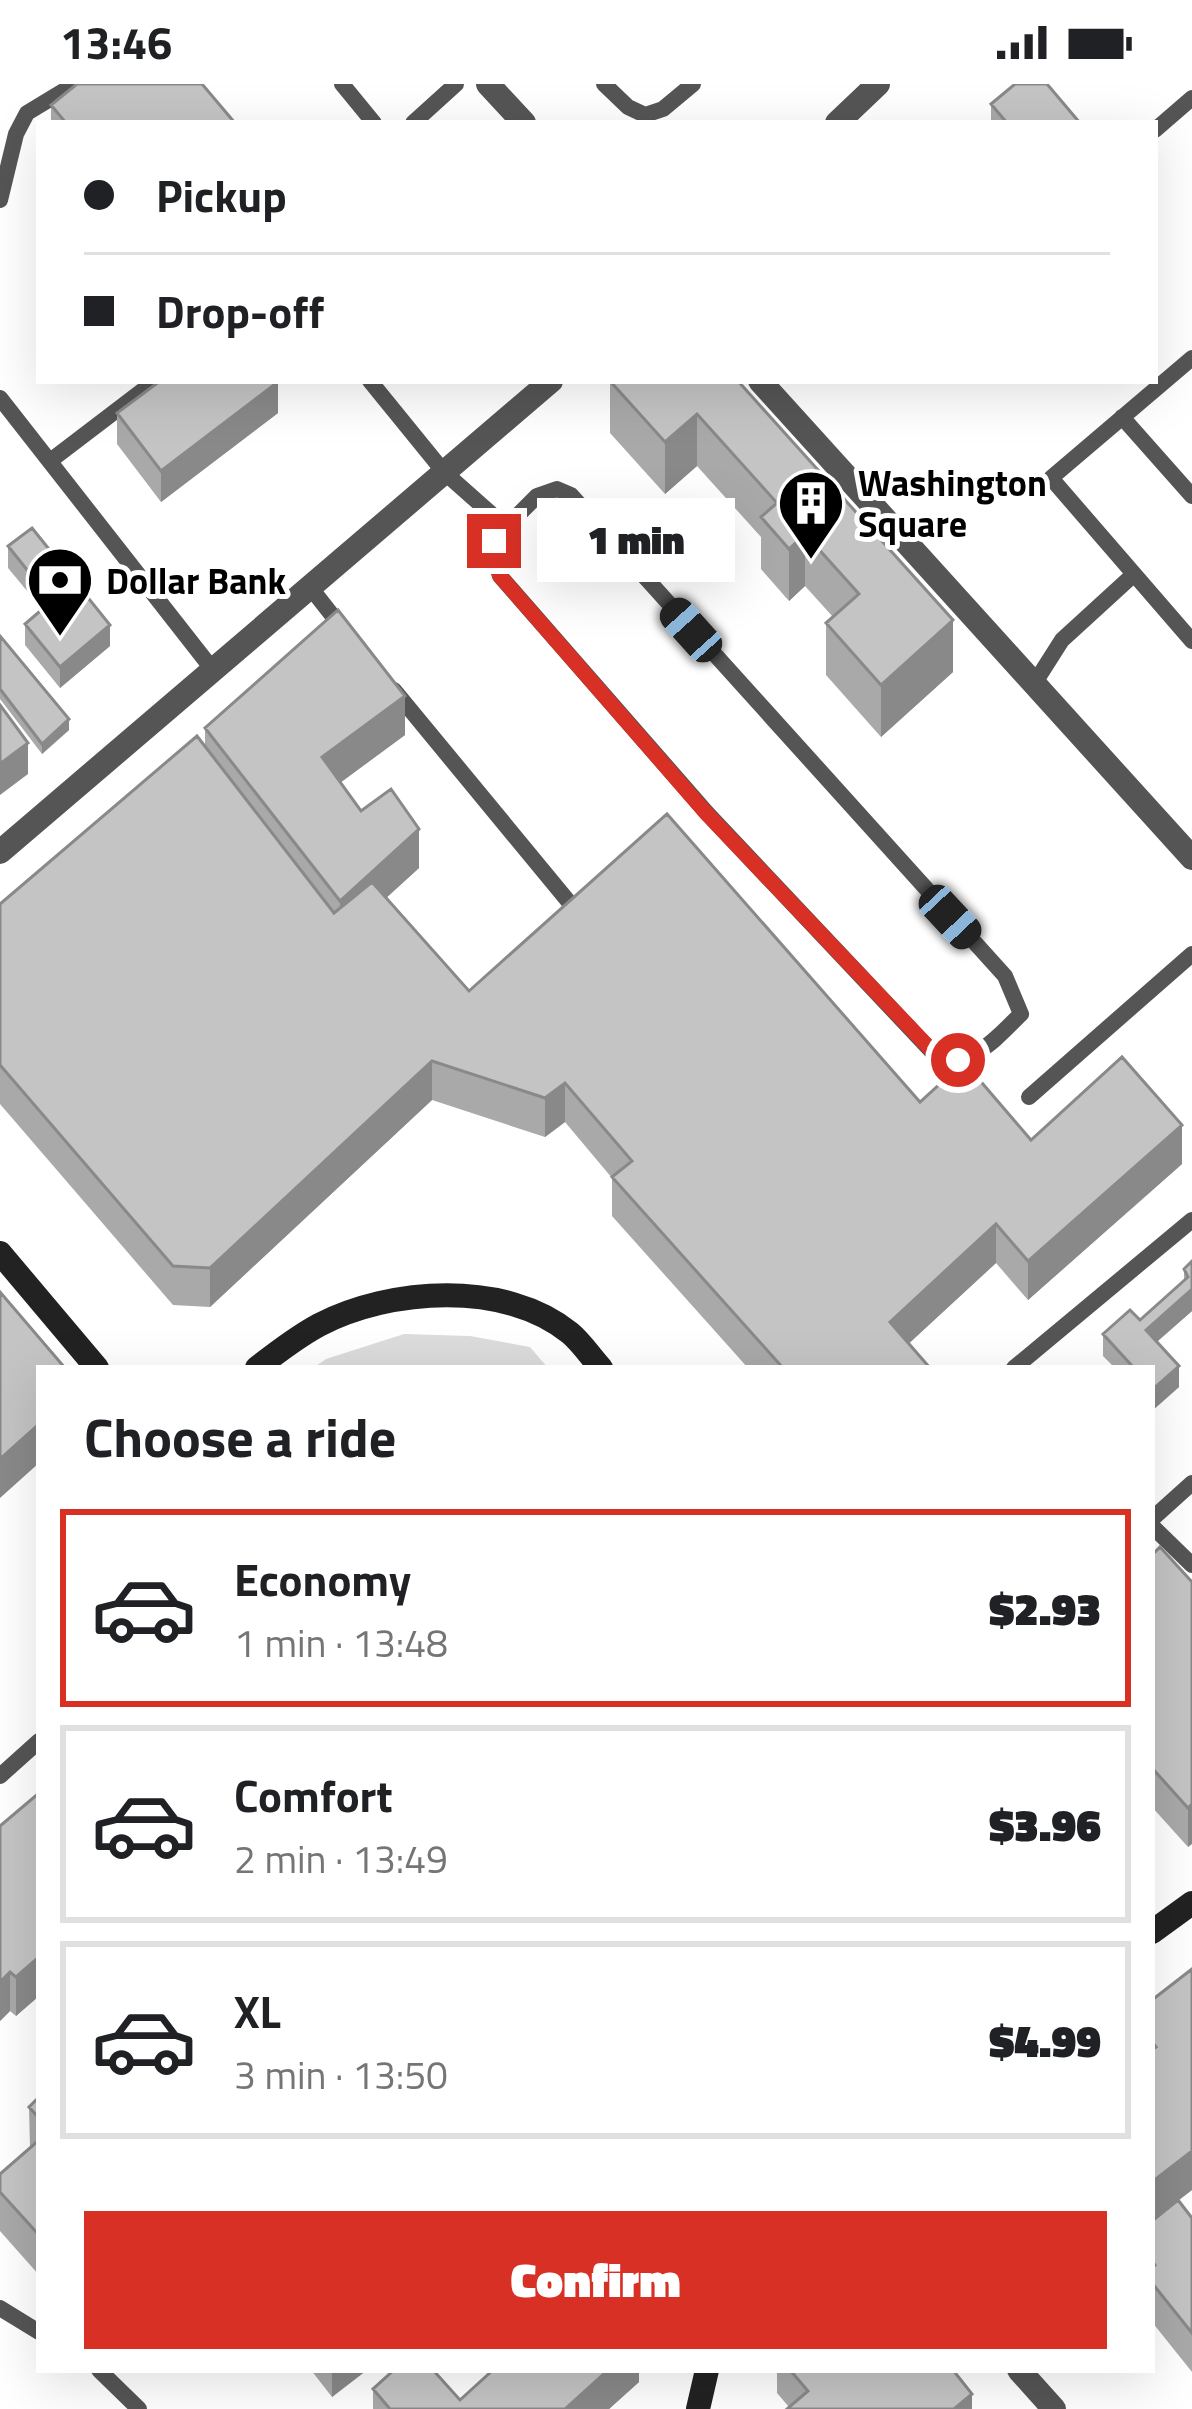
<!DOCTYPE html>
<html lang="en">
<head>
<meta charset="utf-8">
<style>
  :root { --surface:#fff; --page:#f6f6f6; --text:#202124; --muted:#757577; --line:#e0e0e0; --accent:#d93025 }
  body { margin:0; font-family:"Titillium Web",sans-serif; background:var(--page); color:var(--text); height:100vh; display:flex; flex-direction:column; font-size:45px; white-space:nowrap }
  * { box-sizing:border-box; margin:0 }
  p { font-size:39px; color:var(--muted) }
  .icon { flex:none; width:66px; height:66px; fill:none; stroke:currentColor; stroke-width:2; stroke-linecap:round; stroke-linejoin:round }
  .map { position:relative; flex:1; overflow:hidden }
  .drawer { position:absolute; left:36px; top:1281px; width:1119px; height:1008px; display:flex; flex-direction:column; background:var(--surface); border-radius:0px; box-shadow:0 12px 48px #0002 }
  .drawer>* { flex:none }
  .banner { position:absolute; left:36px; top:36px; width:1122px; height:264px; border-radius:0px; box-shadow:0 12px 48px #0002; display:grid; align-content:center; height:264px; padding:0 48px; background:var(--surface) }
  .end { position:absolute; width:54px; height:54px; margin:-27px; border:15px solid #d93025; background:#fff; box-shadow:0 0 0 6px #fff }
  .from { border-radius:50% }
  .bubble { position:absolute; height:84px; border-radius:0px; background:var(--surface); box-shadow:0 12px 48px #0002; font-size:39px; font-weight:800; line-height:84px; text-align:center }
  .car { position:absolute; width:36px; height:72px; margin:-36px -18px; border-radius:15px; box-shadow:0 0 9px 3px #0007; background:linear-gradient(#222 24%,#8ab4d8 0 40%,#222 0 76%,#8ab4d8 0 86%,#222 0) }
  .banner b { display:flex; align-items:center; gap:42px; height:114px; font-size:45px }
  .banner b+b { border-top:3px solid var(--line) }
  .banner i { width:30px; height:30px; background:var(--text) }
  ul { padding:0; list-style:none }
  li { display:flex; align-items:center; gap:36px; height:198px; margin:0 24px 18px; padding:0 24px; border:6px solid var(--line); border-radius:0px }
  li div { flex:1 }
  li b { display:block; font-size:45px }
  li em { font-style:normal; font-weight:800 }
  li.current { border-color:var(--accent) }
  li>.icon { width:108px; height:108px; stroke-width:1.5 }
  h2 { padding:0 48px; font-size:54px; line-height:144px }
  .primary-button { display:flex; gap:24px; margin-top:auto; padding:24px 48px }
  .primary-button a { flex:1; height:138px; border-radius:0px; background:var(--accent); color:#fff; font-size:48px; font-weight:800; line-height:138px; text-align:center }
  .status { display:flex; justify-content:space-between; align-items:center; height:84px; padding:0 60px; background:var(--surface); direction:ltr }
  .status svg { height:33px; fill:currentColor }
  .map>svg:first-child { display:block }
  .green { fill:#dcdcdc }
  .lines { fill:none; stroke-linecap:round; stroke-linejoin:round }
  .lane { stroke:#555; stroke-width:16 }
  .street { stroke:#555; stroke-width:24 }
  .secondary { stroke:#222; stroke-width:24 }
  .wall { fill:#a9a9a9 }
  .shaded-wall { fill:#898989 }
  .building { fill:#c4c4c4; stroke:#898989; stroke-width:3 }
  .route { stroke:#d93025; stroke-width:15 }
  .labels { text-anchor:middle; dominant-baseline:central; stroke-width:10; stroke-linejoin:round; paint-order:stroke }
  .poi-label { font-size:36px; font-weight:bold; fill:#000; stroke:#fff; text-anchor:start }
</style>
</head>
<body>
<div class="status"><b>13:46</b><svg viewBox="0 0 49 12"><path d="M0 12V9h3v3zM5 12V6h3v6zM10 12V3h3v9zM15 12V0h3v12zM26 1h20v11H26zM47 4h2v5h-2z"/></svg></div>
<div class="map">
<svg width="1192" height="2325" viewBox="0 0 1192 2325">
  <rect width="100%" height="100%" fill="#fff"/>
  <!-- green -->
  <path class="green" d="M404,1250L470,1252L530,1263L548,1284H313L326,1275Z"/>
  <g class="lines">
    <!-- lane -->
    <path class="lane" d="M342,0L374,39
      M604,0L628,23L645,31L663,25L693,0
      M413,39L456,0
      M1155,46L1192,14
      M0,116L16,50L27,29L75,0
      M1192,274L1051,394L1192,557
      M370,297L444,388L506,443C491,461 493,471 500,492L707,729L937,973C977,980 994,956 1021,930L1005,892L571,411L557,405L537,412L506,443
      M0,314L213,586
      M1122,333L1192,412
      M50,377L155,297
      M310,503L343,545
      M1034,600L1062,556L1132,492
      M394,606L573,823
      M1029,1013L1192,870
      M1014,1284L1192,1136
      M1152,1435L1192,1399
      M1152,1442L1192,1481
      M0,1692L39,1657
      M0,2224L39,2248
      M99,2286L139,2325"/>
    <!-- street -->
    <path class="street" d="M488,0L524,39
      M837,39L878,0
      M760,297L1192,774
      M0,768L551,297
      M1019,2286L1054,2325"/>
    <!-- secondary -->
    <path class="secondary" d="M0,1169L97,1284
      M257,1284C276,1269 297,1253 319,1241C390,1204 505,1196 570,1249C581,1258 591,1273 601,1284
      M1152,1848L1192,1819
      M698,2325L707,2286"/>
  </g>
  <!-- wall -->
  <path class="wall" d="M991,20L1080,39H991Z
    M51,21L235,39H51Z
    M610,297H738L953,588L881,653L826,591V539L833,533L805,502L789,517L761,485V453L697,382L665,410L610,349Z
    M117,329H278L161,418L117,360Z
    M8,462L110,562L60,604L25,561V540L42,525L8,484Z
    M0,552L69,646L42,670L0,615Z
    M205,644L405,651L340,699L361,727L419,784L386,814L469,907L920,1018L1031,1056L1182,1080L1028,1216L996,1179L909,1259L930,1284H748L612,1132V1094L565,1038L545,1053L432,1016L210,1223L173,1221L0,1020V820L205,663Z
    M1192,1177V1227L1157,1258L1179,1303L1153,1326L1152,1284H1115L1103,1272V1250L1140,1236L1184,1197V1185Z
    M1152,1471L1192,1498L1188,1763L1152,1723Z
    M39,1709V1912L16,1932L10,1927L0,1937Z
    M1152,1916L1192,2106L1178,2116L1192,2134V2288L1152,2238Z
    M39,2013V2191L0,2147V2090L30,2063L29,2023Z
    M311,2286H367L332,2313Z
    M639,2286V2298L609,2325H373V2305L460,2316Z
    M777,2286H953L972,2325L789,2323L777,2309Z"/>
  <!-- shaded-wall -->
  <path class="shaded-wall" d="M278,298V329L161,418V387Z
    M697,330V382L665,410V358Z
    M805,450V502L789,517V465Z
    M953,536V588L881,653V601Z
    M110,541V562L60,604V583Z
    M405,612V651L322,712V673Z
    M69,635V646L42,670V660Z
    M28,659V690L0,711V680Z
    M419,745V784L340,856V817Z
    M432,977V1016L210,1223V1184Z
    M565,999V1038L545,1053V1014Z
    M1182,1041V1080L1028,1216V1177Z
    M996,1140V1179L890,1277V1238Z
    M1192,1205V1227L1146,1267V1246Z
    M1179,1282V1303L1153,1326V1305Z
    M39,1340V1379L0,1414V1375Z
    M1192,1720V1760L1188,1763V1724Z
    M39,1873V1912L16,1932V1893Z
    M10,1888V1927L0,1937V1898Z
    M1192,2067V2106L1152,2137V2098Z
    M332,2286H367L332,2313Z
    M608,2286H639V2298L609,2325H565Z
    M972,2310V2325H954Z"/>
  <!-- building -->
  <path class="building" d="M77,0H202L235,39H66L51,21Z
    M1015,0H1047L1080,39H1007L991,20Z
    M160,297H278V298L161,387L117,329Z
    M610,297H738L953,536L881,601L826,539L859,510L805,450L789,465L761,433L777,419L697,330L665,358Z
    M32,444L110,541L60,583L25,540L52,517L8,462Z
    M338,526L405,612L322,673L361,727L391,705L419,745L340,817L205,644Z
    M0,552L69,635L42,660L0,605Z
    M0,621L28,659L0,680Z
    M197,652L334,829L372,798L469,907L667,730L920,1018L964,978L1031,1056L1122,973L1182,1041L1028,1177L996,1140L890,1238L930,1284H783L612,1093L632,1077L565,999L545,1014L432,977L210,1184L173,1182L0,981V820Z
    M1192,1177V1205L1146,1246L1179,1282L1153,1305L1152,1284H1134L1103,1250L1130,1226L1140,1236L1188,1193L1184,1185Z
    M0,1208L65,1284H39V1340L0,1375Z
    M1160,1463L1192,1498V1720L1188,1724L1152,1684V1471Z
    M39,1709V1873L16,1893L10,1888L0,1898V1742Z
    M1192,1885V2067L1152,2098V1966L1156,1963L1152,1958V1916Z
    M39,2013V2034L29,2023Z
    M39,2056V2151L0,2108V2090Z
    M1178,2116L1192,2134V2249L1152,2199V2184L1155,2181L1152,2177V2137Z
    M394,2286H433L460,2316L493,2286H608L565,2325H390L373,2305Z
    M790,2286H953L972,2310L954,2325H787L808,2307Z"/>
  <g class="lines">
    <!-- route -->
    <path class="route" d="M494,457L493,472L500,492L706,729L938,973L958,976"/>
  </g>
  <!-- icons -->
  <defs>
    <g id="building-pin" transform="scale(3.45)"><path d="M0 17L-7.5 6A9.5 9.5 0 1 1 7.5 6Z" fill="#000" stroke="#fff"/><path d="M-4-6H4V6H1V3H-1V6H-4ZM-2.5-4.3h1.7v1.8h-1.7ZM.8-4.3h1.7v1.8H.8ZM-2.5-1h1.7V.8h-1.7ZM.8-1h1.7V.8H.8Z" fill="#fff"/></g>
    <g id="bank-pin" transform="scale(3.45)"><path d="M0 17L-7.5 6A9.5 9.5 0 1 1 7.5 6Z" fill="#000" stroke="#fff"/><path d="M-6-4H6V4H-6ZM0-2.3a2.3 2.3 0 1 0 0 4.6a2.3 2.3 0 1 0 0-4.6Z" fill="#fff"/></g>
  </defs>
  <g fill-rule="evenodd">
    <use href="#building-pin" x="811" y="419"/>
    <use href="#bank-pin" x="60" y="496"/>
  </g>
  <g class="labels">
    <!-- poi labels -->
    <g class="poi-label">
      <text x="858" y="398">Washington<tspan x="858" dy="41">Square</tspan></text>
      <text x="106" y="496">Dollar Bank</text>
    </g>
  </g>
</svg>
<i class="end from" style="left:958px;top:976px"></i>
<i class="end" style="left:494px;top:457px"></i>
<div class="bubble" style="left:537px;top:414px;width:198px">1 min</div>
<i class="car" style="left:691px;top:546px;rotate:318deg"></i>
<i class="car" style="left:950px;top:833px;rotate:137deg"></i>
<div class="banner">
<b><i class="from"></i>Pickup</b>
<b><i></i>Drop-off</b>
</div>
<section class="drawer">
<h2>Choose a ride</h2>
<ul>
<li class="current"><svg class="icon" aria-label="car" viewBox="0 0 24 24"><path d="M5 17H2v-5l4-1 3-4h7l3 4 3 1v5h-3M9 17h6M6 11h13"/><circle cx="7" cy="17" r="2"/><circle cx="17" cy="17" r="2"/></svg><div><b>Economy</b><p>1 min · 13:48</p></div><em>$2.93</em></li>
<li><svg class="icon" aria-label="car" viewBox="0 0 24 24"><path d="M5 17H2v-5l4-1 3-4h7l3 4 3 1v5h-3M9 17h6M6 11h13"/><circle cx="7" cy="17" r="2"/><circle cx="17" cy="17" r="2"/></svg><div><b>Comfort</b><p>2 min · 13:49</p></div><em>$3.96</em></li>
<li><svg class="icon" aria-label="car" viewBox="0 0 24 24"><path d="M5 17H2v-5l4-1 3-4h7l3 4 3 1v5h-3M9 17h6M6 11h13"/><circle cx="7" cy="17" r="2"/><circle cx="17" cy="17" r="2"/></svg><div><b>XL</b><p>3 min · 13:50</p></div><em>$4.99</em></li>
</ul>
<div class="primary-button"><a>Confirm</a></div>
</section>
</div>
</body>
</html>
